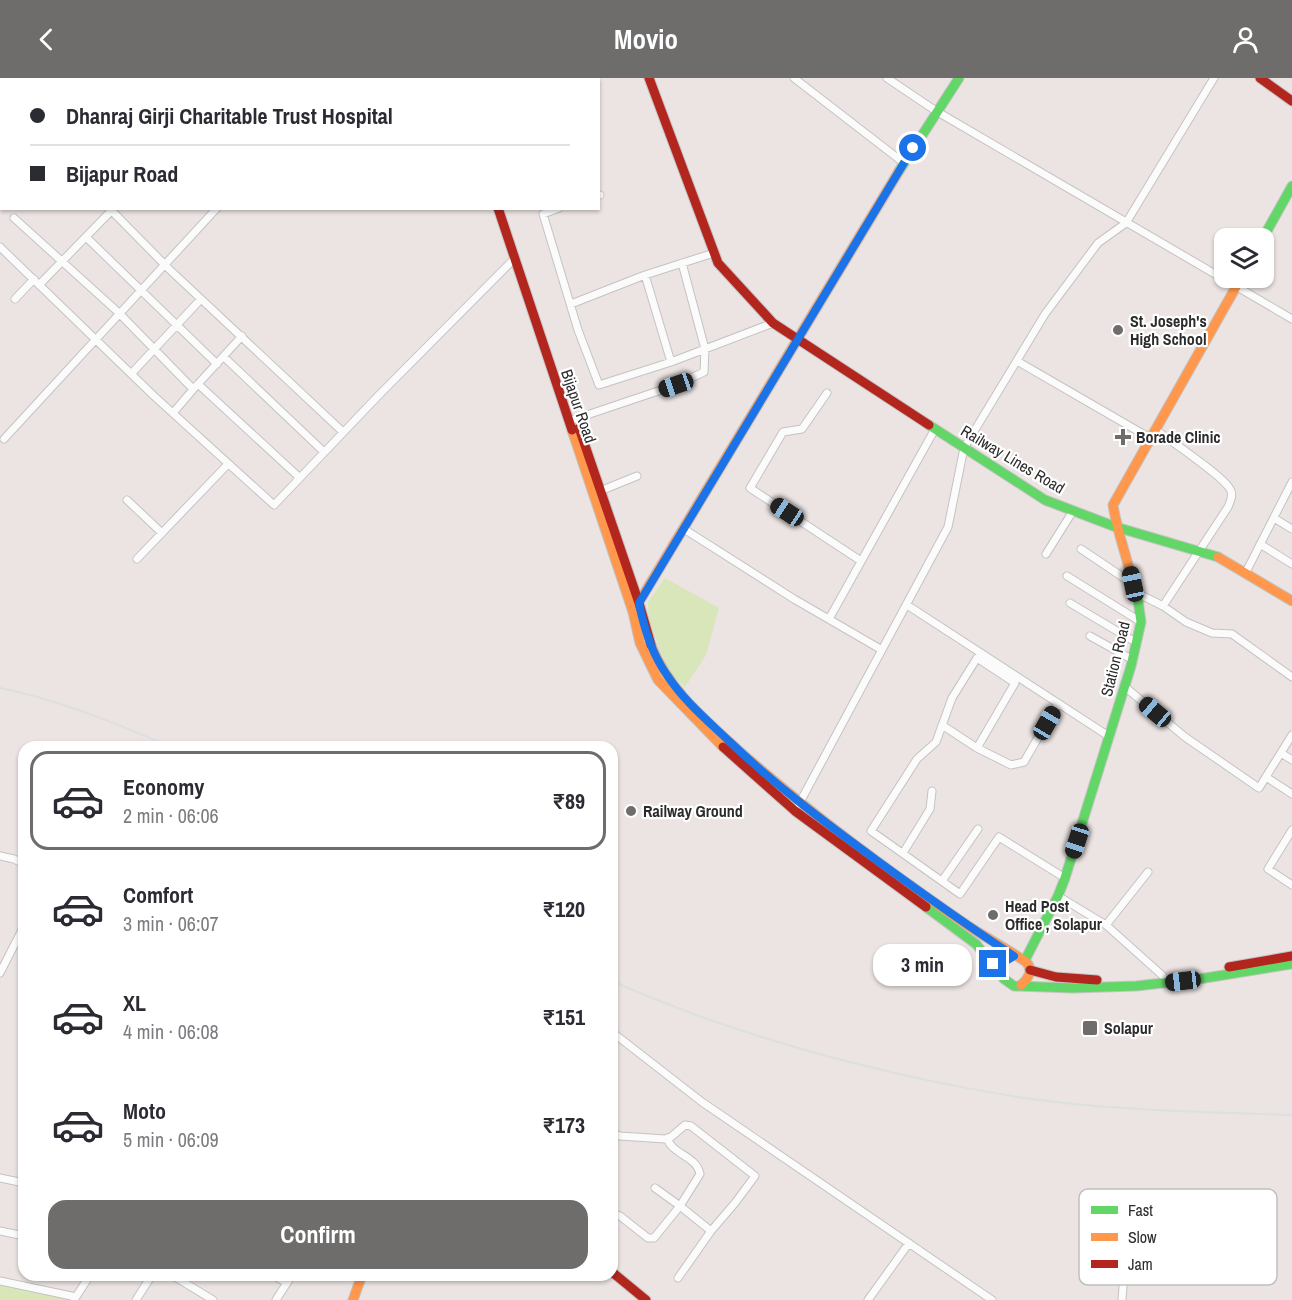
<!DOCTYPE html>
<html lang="en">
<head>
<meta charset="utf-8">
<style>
  :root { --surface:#fff; --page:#f7f7f7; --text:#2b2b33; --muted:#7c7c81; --line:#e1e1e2; --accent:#6f6c6c }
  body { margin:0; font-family:"Archivo Narrow",sans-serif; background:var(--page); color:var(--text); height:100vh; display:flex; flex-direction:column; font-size:22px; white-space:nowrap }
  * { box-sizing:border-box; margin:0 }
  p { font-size:20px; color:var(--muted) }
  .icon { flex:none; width:33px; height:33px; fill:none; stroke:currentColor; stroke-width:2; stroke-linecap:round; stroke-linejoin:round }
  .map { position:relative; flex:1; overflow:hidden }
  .panel { position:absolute; left:18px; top:663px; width:600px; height:540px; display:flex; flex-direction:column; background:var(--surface); border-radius:18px; box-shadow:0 2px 4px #0004 }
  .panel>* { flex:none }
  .top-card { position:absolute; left:0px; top:0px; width:600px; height:132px; box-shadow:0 2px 4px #0004; display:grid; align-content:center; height:132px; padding:0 30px; background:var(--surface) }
  .buttons { position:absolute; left:1214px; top:150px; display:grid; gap:12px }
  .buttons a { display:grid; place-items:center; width:60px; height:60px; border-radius:12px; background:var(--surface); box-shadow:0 2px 4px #0004; font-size:30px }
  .end { position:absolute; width:27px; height:27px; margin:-14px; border:8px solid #1a73e8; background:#fff; box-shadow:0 0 0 3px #fff }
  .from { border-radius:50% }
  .bubble { position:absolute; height:42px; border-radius:18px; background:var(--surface); box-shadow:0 2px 4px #0004; font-size:20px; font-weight:700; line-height:42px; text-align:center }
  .car { position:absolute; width:18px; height:36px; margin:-18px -9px; border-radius:8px; box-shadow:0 0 4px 2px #0007; background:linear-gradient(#222 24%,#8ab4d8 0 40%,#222 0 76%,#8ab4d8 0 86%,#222 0) }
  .top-card b { display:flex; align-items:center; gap:21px; height:57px; font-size:22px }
  .top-card b+b { border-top:2px solid var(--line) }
  .top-card i { width:15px; height:15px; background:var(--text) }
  ul { padding:10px 0 0; list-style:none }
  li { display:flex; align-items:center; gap:18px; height:99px; margin:0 12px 9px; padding:0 18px; border:3px solid transparent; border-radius:18px }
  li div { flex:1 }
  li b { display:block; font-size:22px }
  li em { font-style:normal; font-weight:700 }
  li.selected { border-color:var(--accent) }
  li>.icon { width:54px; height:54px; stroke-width:1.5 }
  .action { display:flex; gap:12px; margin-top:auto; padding:12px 30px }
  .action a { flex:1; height:69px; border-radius:18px; background:var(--accent); color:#fff; font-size:24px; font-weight:700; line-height:69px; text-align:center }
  header { display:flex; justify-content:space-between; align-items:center; height:78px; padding:0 30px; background:var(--accent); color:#fff; font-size:27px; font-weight:700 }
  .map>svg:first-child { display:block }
  .green { fill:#d8e6b9 }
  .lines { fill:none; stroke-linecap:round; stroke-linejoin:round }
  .street-casing { stroke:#c4c3c3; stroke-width:9 }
  .fast-casing { stroke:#c4c3c3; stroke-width:11 }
  .slow-casing { stroke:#c4c3c3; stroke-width:11 }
  .jam-casing { stroke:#c4c3c3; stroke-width:11 }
  .street { stroke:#fcfbfb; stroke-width:7 }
  .fast { stroke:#63d668; stroke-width:9 }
  .slow { stroke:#ff974d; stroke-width:9 }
  .jam { stroke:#b3261e; stroke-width:9 }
  .rail { stroke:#dedfe0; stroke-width:2 }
  .route { stroke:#1a73e8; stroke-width:8 }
  .poi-dot { fill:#6f6c6c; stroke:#fff; stroke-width:2 }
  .labels { text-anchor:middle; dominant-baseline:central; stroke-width:4.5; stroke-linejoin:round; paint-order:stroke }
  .poi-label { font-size:16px; font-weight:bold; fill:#2c2c2c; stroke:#fff; text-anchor:start }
  .street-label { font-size:16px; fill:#2c2c2c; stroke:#fff }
  .key { fill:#fff; stroke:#c0c0c0; stroke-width:1.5 }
  .key-label { font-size:16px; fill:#2c2c2c }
</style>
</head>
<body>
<header><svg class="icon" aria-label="back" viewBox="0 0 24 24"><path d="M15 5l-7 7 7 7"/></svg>Movio<svg class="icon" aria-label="person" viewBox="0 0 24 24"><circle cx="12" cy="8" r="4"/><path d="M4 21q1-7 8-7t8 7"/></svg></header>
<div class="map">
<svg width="1292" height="1222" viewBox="0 0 1292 1222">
  <rect width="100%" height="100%" fill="#ebe4e2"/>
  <!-- green -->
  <path class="green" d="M665,500L719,530L706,577L685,609L672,597L666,586L649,544L648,524Z
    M0,1205L72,1220L71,1222H0Z"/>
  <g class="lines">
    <!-- street casing -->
    <g class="street-casing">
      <path id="street" d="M794,0L904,85
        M887,0L936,33L1292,241
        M40,2L41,0
        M163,2L165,0
        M337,2L339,0
        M0,30L2,31
        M0,41L2,39
        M598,117H600
        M109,130L169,191L343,354
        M559,130L543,136L578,252L599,307L671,284L773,245
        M14,140L119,235L193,311
        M86,159L217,286
        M0,169L154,318L274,427L378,318L514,181
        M645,197L671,284
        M39,207L111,133
        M15,221L34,201
        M571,226L645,197L714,175
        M242,258L198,306L300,400
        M224,279L324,374
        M1017,283L1150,360
        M131,296L201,221
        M827,315L802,351L783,354L750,410L861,483
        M173,335L196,308
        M569,343L676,307L704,294L705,271L682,185
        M1155,351C1170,363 1222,397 1230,411C1234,417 1230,424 1228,429L1163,528
        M4,361L217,130
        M600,413L637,398
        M127,422L162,455
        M1274,440L1292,451
        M684,451L794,521L882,572
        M1260,466L1292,486
        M1081,471L1133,506
        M1046,476L1073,433
        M137,481L228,386
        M1246,494L1292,404
        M1067,498L1141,544
        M1137,515L1163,528L1186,544L1212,555L1232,556L1292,599
        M1070,525L1137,565
        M907,527L1110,659
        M829,541L935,351
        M1090,558L1133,582
        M1125,609L1185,659L1259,710L1292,657
        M942,647L977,670L1015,605L977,580L952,620L936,664L917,681L871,753L960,816L999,759L1065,800
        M977,670L1011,687L1024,684L1058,625
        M1281,675L1292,682
        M1266,699L1292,716
        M799,726L948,449L964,370L1045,236L1098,165L1126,145L1214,0
        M1292,752L1268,791L1292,807
        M903,775L930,731L932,713
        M0,778L14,781L24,786
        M942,803L978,751
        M1058,818L1106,847L1163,898
        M1106,847L1148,794
        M0,895L24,848
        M612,954L702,1024L992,1222
        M612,1055L620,1058L665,1061L671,1059L685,1047L691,1048L755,1098L735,1125L711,1153
        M0,1100L24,1105
        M655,1110L680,1128L700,1096C696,1077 672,1077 667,1060
        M612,1135L620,1138L648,1160H654L680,1128L711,1153L678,1200
        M0,1153L24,1158
        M172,1197L213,1222
        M273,1197L287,1205
        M0,1203L76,1219
        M74,1222L90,1197
        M136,1222L152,1197
        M276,1222L292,1197
        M868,1222L909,1165
        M1122,1222L1129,1128"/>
    </g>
    <!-- fast casing -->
    <g class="fast-casing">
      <path id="fast" d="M899,93L959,0
        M1263,160L1292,108
        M929,347L1045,422L1116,449L1218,479
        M926,829L976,866L1004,901L1014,908L1073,910L1136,908L1199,901L1292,886
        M1025,882L1058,818L1065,800L1131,588L1141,544L1137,515L1132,502"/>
    </g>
    <!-- slow casing -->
    <g class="slow-casing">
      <path id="slow" d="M463,0V2
        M572,352L633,534L640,565L658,602L723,669
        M1218,479L1292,523
        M1132,502C1126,476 1117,453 1113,427L1241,200
        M633,534L899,93
        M651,567C668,611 703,640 737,671C807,733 884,790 961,843C982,858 1005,869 1026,884C1034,892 1028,901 1021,907
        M353,1222L362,1197"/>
    </g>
    <!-- jam casing -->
    <g class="jam-casing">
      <path id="jam" d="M649,0L718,185L773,245L929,347
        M1260,0L1292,23
        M498,130L572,352
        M579,350L639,525L651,567
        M723,669L795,733L926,829
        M1229,889L1292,878
        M1030,892L1056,899L1097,902
        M612,1194L646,1222"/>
    </g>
    <!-- street -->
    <use href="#street" class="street"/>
    <!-- fast -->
    <use href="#fast" class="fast"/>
    <!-- slow -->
    <use href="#slow" class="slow"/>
    <!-- jam -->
    <use href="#jam" class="jam"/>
    <!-- rail -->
    <path class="rail" d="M0,610C59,622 115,644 170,669
      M612,903C716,949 825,981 936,1004C973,1011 1010,1019 1048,1023C1129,1033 1210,1034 1292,1037"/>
  </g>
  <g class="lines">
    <!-- route -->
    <path class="route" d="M913,70L639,525C644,551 652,576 667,597C683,622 708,643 730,664C776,708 827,746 879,784C923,816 968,848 1014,878L1004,884L1000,896L993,886"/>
  </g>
  <!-- markers -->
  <g class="poi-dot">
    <circle cx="1118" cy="252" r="6"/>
    <path d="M1120 350h6v6h6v6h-6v6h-6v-6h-6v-6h6z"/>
    <circle cx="631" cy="733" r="6"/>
    <circle cx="993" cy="837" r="6"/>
    <rect x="1082" y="942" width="16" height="16" rx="3"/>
  </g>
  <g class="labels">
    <!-- poi labels -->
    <g class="poi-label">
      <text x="1130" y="243">St. Joseph's<tspan x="1130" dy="18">High School</tspan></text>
      <text x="1136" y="359">Borade Clinic</text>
      <text x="643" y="733">Railway Ground</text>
      <text x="1005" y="828">Head Post<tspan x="1005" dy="18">Office , Solapur</tspan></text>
      <text x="1104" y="950">Solapur</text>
    </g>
    <!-- street labels -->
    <g class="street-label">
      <text transform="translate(579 328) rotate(71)">Bijapur Road</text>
      <text transform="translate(1013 381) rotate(31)">Railway Lines Road</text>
      <text transform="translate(1115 581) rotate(-76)">Station Road</text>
    </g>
  </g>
  <!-- legend -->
  <rect x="1079" y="1111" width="198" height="96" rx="9" class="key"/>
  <rect x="1091" y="1128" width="27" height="8" fill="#63d668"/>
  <rect x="1091" y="1155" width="27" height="8" fill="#ff974d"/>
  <rect x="1091" y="1182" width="27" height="8" fill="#b3261e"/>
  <g class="key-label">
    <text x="1128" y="1138">Fast</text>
    <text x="1128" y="1165">Slow</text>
    <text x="1128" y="1192">Jam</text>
  </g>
</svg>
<div class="buttons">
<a><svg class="icon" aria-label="layers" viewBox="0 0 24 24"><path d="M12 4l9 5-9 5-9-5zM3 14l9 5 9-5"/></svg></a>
</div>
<i class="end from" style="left:913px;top:70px"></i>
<i class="end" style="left:993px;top:886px"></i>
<div class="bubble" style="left:873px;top:866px;width:99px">3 min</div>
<i class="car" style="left:676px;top:307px;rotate:251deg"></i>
<i class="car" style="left:787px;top:434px;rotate:303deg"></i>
<i class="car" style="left:1133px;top:506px;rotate:348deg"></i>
<i class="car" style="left:1155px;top:634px;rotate:310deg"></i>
<i class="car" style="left:1047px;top:645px;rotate:30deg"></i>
<i class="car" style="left:1077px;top:763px;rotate:198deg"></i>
<i class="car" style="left:1183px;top:903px;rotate:263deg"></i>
<div class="top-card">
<b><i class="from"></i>Dhanraj Girji Charitable Trust Hospital</b>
<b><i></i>Bijapur Road</b>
</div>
<section class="panel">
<ul>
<li class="selected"><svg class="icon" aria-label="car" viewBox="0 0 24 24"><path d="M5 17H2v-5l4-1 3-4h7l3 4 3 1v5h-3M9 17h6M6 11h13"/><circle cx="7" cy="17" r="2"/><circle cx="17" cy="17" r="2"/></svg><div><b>Economy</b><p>2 min · 06:06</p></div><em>₹89</em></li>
<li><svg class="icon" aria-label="car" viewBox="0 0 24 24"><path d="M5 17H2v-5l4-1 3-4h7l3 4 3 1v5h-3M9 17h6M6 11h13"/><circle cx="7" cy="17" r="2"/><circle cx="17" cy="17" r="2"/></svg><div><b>Comfort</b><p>3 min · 06:07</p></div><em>₹120</em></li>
<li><svg class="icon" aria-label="car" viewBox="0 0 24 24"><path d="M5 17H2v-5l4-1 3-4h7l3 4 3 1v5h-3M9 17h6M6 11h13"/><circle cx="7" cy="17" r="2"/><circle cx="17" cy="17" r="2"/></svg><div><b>XL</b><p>4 min · 06:08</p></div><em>₹151</em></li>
<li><svg class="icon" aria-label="car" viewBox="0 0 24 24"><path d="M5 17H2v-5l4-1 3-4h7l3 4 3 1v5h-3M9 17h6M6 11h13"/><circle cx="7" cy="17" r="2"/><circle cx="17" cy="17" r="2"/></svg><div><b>Moto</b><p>5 min · 06:09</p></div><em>₹173</em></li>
</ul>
<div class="action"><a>Confirm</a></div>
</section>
</div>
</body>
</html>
